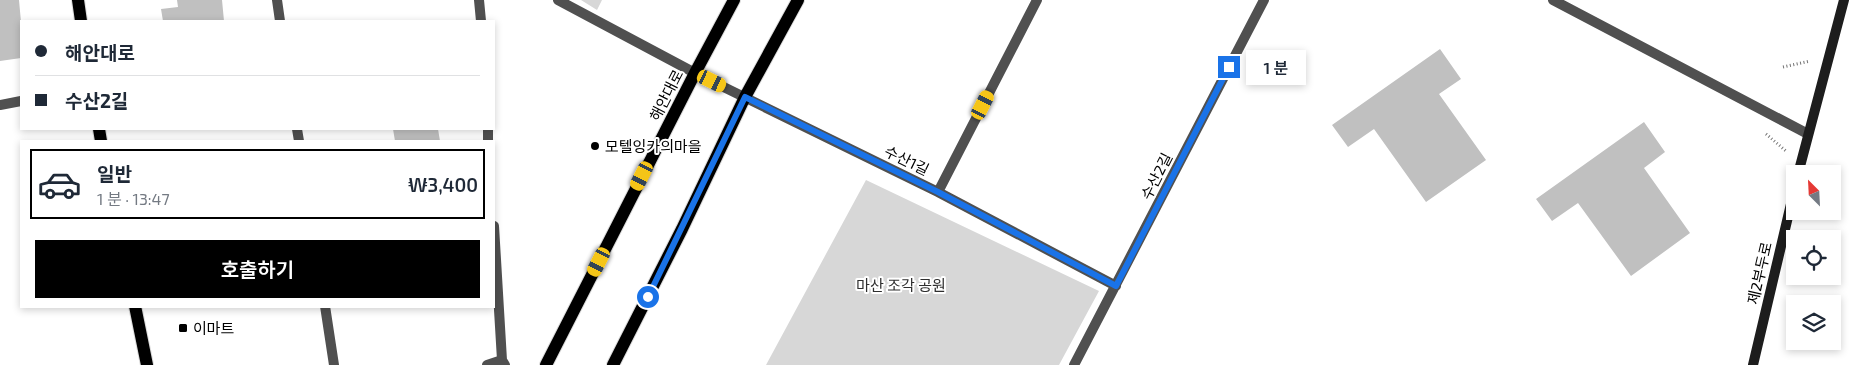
<!DOCTYPE html>
<html lang="ko">
<head>
<meta charset="utf-8">
<style>
  :root { --surface:#fff; --page:#f6f6f7; --text:#1f2937; --muted:#747a83; --line:#e0e1e3; --accent:#000 }
  body { margin:0; font-family:"Exo 2","Noto Sans KR",sans-serif; background:var(--page); color:var(--text); height:100vh; display:flex; flex-direction:column; font-size:19px; white-space:nowrap }
  * { box-sizing:border-box; margin:0 }
  p { font-size:16px; color:var(--muted) }
  .icon { flex:none; width:28px; height:28px; fill:none; stroke:currentColor; stroke-width:2; stroke-linecap:round; stroke-linejoin:round }
  .map { position:relative; flex:1; overflow:hidden }
  .drawer { position:absolute; left:20px; top:140px; width:475px; height:168px; display:flex; flex-direction:column; background:var(--surface); border-radius:0px; box-shadow:0 2px 8px #0003 }
  .drawer>* { flex:none }
  .hud { position:absolute; left:20px; top:20px; width:475px; height:110px; border-radius:0px; box-shadow:0 2px 8px #0003; display:grid; align-content:center; height:110px; padding:0 15px; background:var(--surface) }
  .needle { width:32px; rotate:336deg }
  .fabs { position:absolute; left:1786px; top:165px; display:grid; gap:10px }
  .fabs a { display:grid; place-items:center; width:55px; height:55px; border-radius:0px; background:var(--surface); box-shadow:0 2px 8px #0003; font-size:25px }
  .end { position:absolute; width:22px; height:22px; margin:-11px; border:6px solid #1a73e8; background:#fff; box-shadow:0 0 0 2px #fff }
  .from { border-radius:50% }
  .bubble { position:absolute; height:35px; border-radius:0px; background:var(--surface); box-shadow:0 2px 8px #0003; font-size:16px; font-weight:600; line-height:35px; text-align:center }
  .car { position:absolute; width:15px; height:30px; margin:-15px -8px; border-radius:6px; box-shadow:0 0 4px 1px #0007; background:linear-gradient(#f5c518 24%,#345 0 40%,#f5c518 0 76%,#345 0 86%,#f5c518 0) }
  .hud b { display:flex; align-items:center; gap:18px; height:48px; font-size:19px }
  .hud b+b { border-top:1px solid var(--line) }
  .hud i { width:12px; height:12px; background:var(--text) }
  ul { padding:9px 0 0; list-style:none }
  li { display:flex; align-items:center; gap:15px; height:70px; margin:0 10px 8px; padding:0 5px; border:2px solid transparent; border-radius:0px }
  li div { flex:1 }
  li b { display:block; font-size:19px }
  li em { font-style:normal; font-weight:600 }
  li.on { border-color:var(--accent) }
  li>.icon { width:45px; height:45px; stroke-width:1.5 }
  .cta { display:flex; gap:10px; margin-top:auto; padding:10px 15px }
  .cta a { flex:1; height:58px; border-radius:0px; background:var(--accent); color:#fff; font-size:20px; font-weight:600; line-height:58px; text-align:center }
  .map>svg:first-child { display:block }
  .green { fill:#d7d7d7 }
  .building { fill:#c0c0c0 }
  .lines { fill:none; stroke-linecap:round; stroke-linejoin:round }
  .primary-casing { stroke:#dbdbdb; stroke-width:14 }
  .path { stroke:#727272; stroke-width:3; stroke-dasharray:1 2.5; stroke-linecap:butt }
  .street { stroke:#505050; stroke-width:10 }
  .secondary { stroke:#1d1d1d; stroke-width:10 }
  .primary { stroke:#000; stroke-width:12 }
  .route { stroke:#1a73e8; stroke-width:6 }
  .poi-dot { fill:#000; stroke:#fff; stroke-width:2 }
  .labels { text-anchor:middle; dominant-baseline:central; stroke-width:4; stroke-linejoin:round; paint-order:stroke }
  .street-label { font-size:15px; fill:#000; stroke:#fff }
  .poi-label { font-size:15px; fill:#000; stroke:#fff; text-anchor:start }
  .park-label { font-size:15px; fill:#2e2e2e; stroke:#fff }
</style>
</head>
<body>
<div class="map">
<svg width="1857" height="365" viewBox="0 0 1857 365">
  <rect width="100%" height="100%" fill="#fff"/>
  <!-- green -->
  <path class="green" d="M581,0H602L597,10Z
    M866,180L1099,291L1059,365H766Z"/>
  <!-- building -->
  <path class="building" d="M0,0H19L21,22V58L0,61Z
    M177,0H222L224,21H163L161,9L178,7Z
    M1440,49L1461,79L1439,94L1486,160L1426,202L1374,129L1348,147L1332,125Z
    M1644,122L1665,152L1644,168L1690,233L1631,276L1578,203L1552,221L1536,199Z
    M393,129H438L440,141H395Z"/>
  <g class="lines">
    <!-- primary casing -->
    <g class="primary-casing">
      <path id="primary" d="M78,0L81,21
        M99,129L101,141
        M135,306L147,365
        M546,365L695,73L734,0
        M613,365L682,229L745,97L798,0"/>
    </g>
    <!-- path -->
    <path class="path" d="M1783,67L1810,61
      M1766,134L1786,151"/>
    <!-- street -->
    <path class="street" d="M277,0L280,21
      M479,0L481,21
      M558,0L695,73L938,192L1116,286
      M1553,0L1808,134
      M0,105L21,101
      M297,129L299,141
      M488,129V141
      M938,192L1037,0
      M494,226L502,360L505,365
      M325,306L334,365
      M487,365L502,360
      M1074,365L1264,0"/>
    <!-- secondary -->
    <path class="secondary" d="M1798,174L1844,0
      M1753,365L1795,187"/>
    <!-- primary -->
    <use href="#primary" class="primary"/>
  </g>
  <g class="lines">
    <!-- route -->
    <path class="route" d="M648,297L745,97L938,192L1116,286L1229,67"/>
  </g>
  <!-- markers -->
  <g class="poi-dot">
    <circle cx="595" cy="146" r="5"/>
    <rect x="178" y="323" width="10" height="10" rx="2.5"/>
  </g>
  <g class="labels">
    <!-- street labels -->
    <g class="street-label">
      <text transform="translate(666 95) rotate(-63)">해안대로</text>
      <text transform="translate(907 160) rotate(26)">수산1길</text>
      <text transform="translate(1156 176) rotate(-63)">수산2길</text>
      <text transform="translate(1759 273) rotate(-77)">제2부두로</text>
    </g>
    <!-- poi labels -->
    <g class="poi-label">
      <text x="605" y="146">모텔잉카의마을</text>
      <text x="193" y="328">이마트</text>
    </g>
    <!-- park labels -->
    <g class="park-label">
      <text x="901" y="285">마산 조각 공원</text>
    </g>
  </g>
</svg>
<div class="fabs">
<a><svg class="needle" viewBox="-14 -14 28 28"><path d="M0-13l5 13h-10z" fill="#e53935"/><path d="M0 13l5-13h-10z" fill="#747a83"/></svg></a>
<a><svg class="icon" aria-label="locate" viewBox="0 0 24 24"><circle cx="12" cy="12" r="6"/><path d="M12 2v4M12 18v4M2 12h4M18 12h4"/></svg></a>
<a><svg class="icon" aria-label="layers" viewBox="0 0 24 24"><path d="M12 4l9 5-9 5-9-5zM3 14l9 5 9-5"/></svg></a>
</div>
<i class="end from" style="left:648px;top:297px"></i>
<i class="end" style="left:1229px;top:67px"></i>
<div class="bubble" style="left:1246px;top:50px;width:60px">1 분</div>
<i class="car" style="left:712px;top:81px;rotate:116deg"></i>
<i class="car" style="left:983px;top:105px;rotate:27deg"></i>
<i class="car" style="left:642px;top:176px;rotate:207deg"></i>
<i class="car" style="left:599px;top:262px;rotate:207deg"></i>
<div class="hud">
<b><i class="from"></i>해안대로</b>
<b><i></i>수산2길</b>
</div>
<section class="drawer">
<ul>
<li class="on"><svg class="icon" aria-label="car" viewBox="0 0 24 24"><path d="M5 17H2v-5l4-1 3-4h7l3 4 3 1v5h-3M9 17h6M6 11h13"/><circle cx="7" cy="17" r="2"/><circle cx="17" cy="17" r="2"/></svg><div><b>일반</b><p>1 분 · 13:47</p></div><em>₩3,400</em></li>
</ul>
<div class="cta"><a>호출하기</a></div>
</section>
</div>
</body>
</html>
